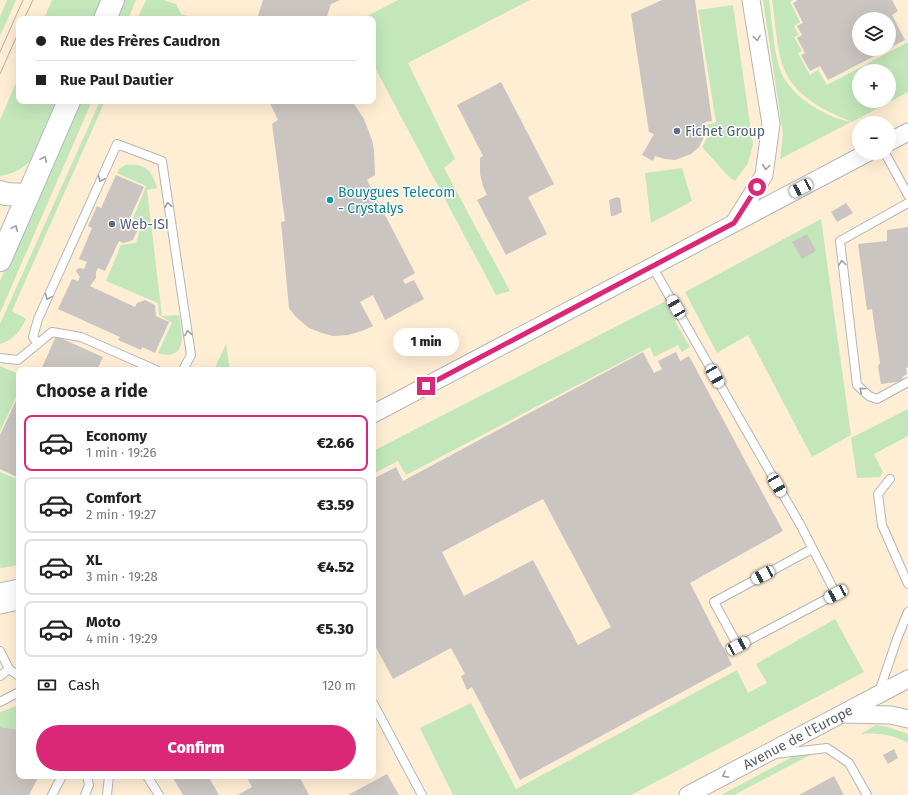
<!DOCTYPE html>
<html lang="en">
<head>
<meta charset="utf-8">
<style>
  :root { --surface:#fff; --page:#f6f6f6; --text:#222; --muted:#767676; --line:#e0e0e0; --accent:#db2777 }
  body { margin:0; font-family:"Fira Sans",sans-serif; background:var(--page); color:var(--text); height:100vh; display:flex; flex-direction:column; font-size:15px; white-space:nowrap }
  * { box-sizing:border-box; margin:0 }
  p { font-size:13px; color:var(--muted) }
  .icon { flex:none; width:22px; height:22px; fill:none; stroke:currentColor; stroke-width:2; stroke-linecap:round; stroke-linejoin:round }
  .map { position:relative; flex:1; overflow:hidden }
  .drawer { position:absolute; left:16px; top:367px; width:360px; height:412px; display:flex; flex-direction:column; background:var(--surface); border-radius:8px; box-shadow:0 4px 16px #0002 }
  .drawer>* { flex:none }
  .guide { position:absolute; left:16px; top:16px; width:360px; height:88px; border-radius:8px; box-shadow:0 4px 16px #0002; display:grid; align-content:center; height:88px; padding:0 20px; background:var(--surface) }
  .tools { position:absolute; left:852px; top:12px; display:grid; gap:8px }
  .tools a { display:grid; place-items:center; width:44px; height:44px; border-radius:50%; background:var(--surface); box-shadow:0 4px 16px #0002; font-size:20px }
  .end { position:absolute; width:18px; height:18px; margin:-9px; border:5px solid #db2777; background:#fff; box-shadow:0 0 0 2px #fff }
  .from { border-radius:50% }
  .bubble { position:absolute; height:28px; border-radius:14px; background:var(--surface); box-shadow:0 4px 16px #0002; font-size:13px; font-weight:800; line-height:28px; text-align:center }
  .car { position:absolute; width:12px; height:24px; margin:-12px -6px; border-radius:5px; box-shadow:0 0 3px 1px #0007; background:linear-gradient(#fff 24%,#345 0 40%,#fff 0 76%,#345 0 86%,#fff 0) }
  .guide b { display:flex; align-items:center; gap:14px; height:38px; font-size:15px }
  .guide b+b { border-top:1px solid var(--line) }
  .guide i { width:10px; height:10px; background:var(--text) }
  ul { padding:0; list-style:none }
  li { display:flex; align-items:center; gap:12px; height:56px; margin:0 8px 6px; padding:0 12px; border:2px solid var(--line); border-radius:8px }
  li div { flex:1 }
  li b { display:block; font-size:15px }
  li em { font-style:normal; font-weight:800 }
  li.current { border-color:var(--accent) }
  li>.icon { width:36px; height:36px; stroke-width:1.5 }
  h2 { padding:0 20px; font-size:18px; line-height:48px }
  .pay { display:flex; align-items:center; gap:10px; height:44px; padding:0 20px; font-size:15px }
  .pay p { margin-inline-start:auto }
  .button { display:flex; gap:8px; margin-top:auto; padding:8px 20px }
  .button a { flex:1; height:46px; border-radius:24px; background:var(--accent); color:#fff; font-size:16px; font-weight:800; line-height:46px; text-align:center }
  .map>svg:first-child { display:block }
  .commercial { fill:#ffedd4; fill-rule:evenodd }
  .green { fill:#c3e7bb; fill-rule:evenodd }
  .building { fill:#cac5c0; fill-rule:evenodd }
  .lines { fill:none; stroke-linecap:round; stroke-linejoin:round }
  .lane-casing { stroke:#b2b6b9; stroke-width:10 }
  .street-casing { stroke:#b2b6b9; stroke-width:19 }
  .secondary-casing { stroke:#b2b8bd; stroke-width:24 }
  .lane { stroke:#fff; stroke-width:8 }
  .street { stroke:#fff; stroke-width:17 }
  .secondary { stroke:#fff; stroke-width:22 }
  .tram { stroke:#b1b2b3; stroke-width:1 }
  .oneway { stroke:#9b9fa1 }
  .route { stroke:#db2777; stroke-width:5 }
  .service-dot { fill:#5c6f8a; stroke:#fff; stroke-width:1.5 }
  .culture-dot { fill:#0f9aa8; stroke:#fff; stroke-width:1.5 }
  .labels { text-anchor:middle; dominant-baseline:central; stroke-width:3; stroke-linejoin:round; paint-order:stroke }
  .service-label { font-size:14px; fill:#4e5e75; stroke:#fff; text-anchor:start }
  .culture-label { font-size:14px; fill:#0d838f; stroke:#fff; text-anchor:start }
  .street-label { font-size:14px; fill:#595f63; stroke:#fff }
</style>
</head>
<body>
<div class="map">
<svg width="908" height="795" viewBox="0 0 908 795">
  <rect width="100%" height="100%" fill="#eee8e1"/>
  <!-- commercial -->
  <path class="commercial" d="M0,0H908V795H0ZM19,19H373V101H19ZM859,19H889V49H859ZM859,71H889V101H859ZM859,123H889V153H859ZM19,370H373V776H19Z"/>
  <!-- green -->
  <path class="green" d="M7,0H16L0,36V17Z
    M52,0H101L92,19H44Z
    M123,0H136L128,19H115Z
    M146,0H163L176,4L181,14L199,19H137Z
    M398,0H530L408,63L455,159L444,168L510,291L496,295L373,64V19H361Z
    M763,0H769C772,20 774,60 783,76C791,91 805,102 819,110C829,115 839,120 851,122L780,159L783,135L782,127Z
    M772,0H793L790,2L800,22L794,26L799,35L794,37L802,51L798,53L810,75L818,70L827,85L908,42V92L852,122C826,111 796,98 784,69C777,52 775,19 772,0ZM859,71H889V101H859Z
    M733,5L753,145L748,163L735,181L729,177L702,147L707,138V125L716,122L698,10Z
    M19,76V101H56L30,161C21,170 12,174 0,176V120Z
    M79,101H92L0,313V281Z
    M100,101H105L12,311L26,319C20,331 14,340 0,344V324Z
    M125,165C144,163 152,169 157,188L147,190L162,316L179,315C182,332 189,362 158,353L172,323L159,315L158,303L106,281L121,245L136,243L140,230L135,220L133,218L146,186L117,173L119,169Z
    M682,168L692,201L651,223L645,173Z
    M821,219L851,435L812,457L748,335L717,353L685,292Z
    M664,302L690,347L682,352L678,345L654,357L650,347L406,475L398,461L373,474V451Z
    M226,344L230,370H214Z
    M0,366L19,374V391L0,431Z
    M908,409V436L874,454L883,472L880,477L857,478L851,438Z
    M0,472L19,480V565L1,568L0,567Z
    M835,619L864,672L631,795H453L420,728L471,703L516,789L737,670L748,693L767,683L756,664Z
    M19,705V730L0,727V712Z
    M876,725L888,727L908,734V743C893,734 878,733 861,734Z
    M807,749L816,752L734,795H721Z"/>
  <!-- building -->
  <path class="building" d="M263,0H340L331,4L326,19H257Z
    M662,0H695L712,121L705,122L704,137L699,147L691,154L675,160L665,159L655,156L653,161L642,155L654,134L649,132L631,14Z
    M796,0H892L898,11L892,15L905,40L889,48V19H859V49H888L828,80L820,66L810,71L801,55L805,53L797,38L802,35L797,26L803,23L793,3L797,1Z
    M501,82L554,184L528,197L547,234L506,255L477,200L487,195L483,186L480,174V158L483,156L457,105Z
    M269,101H352L364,119L372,140L374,150L375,175L367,180L415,273L403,280L405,284L414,280L424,299L385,320L373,295L360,302L373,326L362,331L348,335L333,336L322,333L309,328L296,317L289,308L281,222L285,221L272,124L278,120Z
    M116,175L144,187L129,220L134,222L138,229L133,240L124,243L119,241L105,271L98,268L96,272V278L90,286L135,307L137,303L145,300L155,305L156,316L169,322L155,353L142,347L141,350L118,340L120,337L58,309L72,279L78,281L80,277L76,271L77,269L80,268L84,269L87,262L79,259L92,228L88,226L97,206L101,208Z
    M617,197L620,198L622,212L614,216H611L609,200Z
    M846,203L853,213L837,222L831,212Z
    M908,227V367L906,368L907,374L902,377L903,381L881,384L878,366L880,363L872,309L867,310L858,244L887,241V230Z
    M807,234L816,251L802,259L792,242Z
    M56,336L103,357L97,370H41Z
    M643,352L654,373L662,369L658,361L676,352L680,361L689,356L783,531L690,583L732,665L520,780L472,687L467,690L461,676L465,674L451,648L393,679L373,642V479L396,467L403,481ZM543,499L611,627L578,645L533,560L464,596L442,552Z
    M19,394V478L0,469V435Z
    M0,727L19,730V776H39L29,795H0Z
    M894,749L898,758L888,764L883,755Z
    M387,774L399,795H348Z
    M172,776H208L219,795H183Z
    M246,776H299L309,795H238L252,787Z
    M834,776L844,795H799Z"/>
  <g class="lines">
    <!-- lane casing -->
    <g class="lane-casing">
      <path id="lane" d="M885,153L908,195
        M908,203L840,241L857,385L869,396L877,399L908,382
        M652,266L801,526L836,594L738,646L714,602L812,549
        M38,344L33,337L38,319L117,144L162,161L191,355L183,370
        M0,358L18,360L52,332L81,337L156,370
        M890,479L878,494L882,525L908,584
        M0,651L9,669L19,676
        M0,676L9,669
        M879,692L897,639L908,612
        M0,702L19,692
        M373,703L422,795
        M775,754L827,748L849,763L867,795
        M147,776L159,795
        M52,795L62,776
        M85,795L89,785L87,776
        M107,795L109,776"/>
    </g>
    <!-- street casing -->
    <g class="street-casing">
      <g id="street">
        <path d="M889,142L908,132"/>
        <path d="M734,223L764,175L771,124L751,0"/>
        <path d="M373,414L867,153"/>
        <path d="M0,592L19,588"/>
        <path d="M0,605L14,602L19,599"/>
        <path d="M843,714L891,715L908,719"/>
        <path id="s1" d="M688,795L908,679"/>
      </g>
    </g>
    <!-- secondary casing -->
    <g class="secondary-casing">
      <path id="secondary" d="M105,19L113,0
        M0,192L6,194L28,195
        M0,260L69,101"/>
    </g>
    <!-- lane -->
    <use href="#lane" class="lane"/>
    <!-- street -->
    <use href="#street" class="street"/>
    <!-- secondary -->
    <use href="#secondary" class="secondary"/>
    <!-- tram -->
    <path class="tram" d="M24,19L33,0
      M0,52L23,0
      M0,74L19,31"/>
  </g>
  <!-- one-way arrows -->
  <defs><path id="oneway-chevron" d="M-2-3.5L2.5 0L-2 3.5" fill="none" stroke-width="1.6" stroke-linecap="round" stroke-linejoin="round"/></defs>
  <g class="oneway">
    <use href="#oneway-chevron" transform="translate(757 38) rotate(81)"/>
    <use href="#oneway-chevron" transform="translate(44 159) rotate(-66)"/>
    <use href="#oneway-chevron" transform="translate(766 167) rotate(98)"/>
    <use href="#oneway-chevron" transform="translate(101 179) rotate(114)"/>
    <use href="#oneway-chevron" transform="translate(168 205) rotate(-99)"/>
    <use href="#oneway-chevron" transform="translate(15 228) rotate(-66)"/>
    <use href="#oneway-chevron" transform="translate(842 263) rotate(-97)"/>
    <use href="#oneway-chevron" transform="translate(48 297) rotate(114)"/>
    <use href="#oneway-chevron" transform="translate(188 333) rotate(-99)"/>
    <use href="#oneway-chevron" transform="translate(862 390) rotate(-138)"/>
    <use href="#oneway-chevron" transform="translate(725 775) rotate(152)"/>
  </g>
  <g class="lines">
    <!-- route -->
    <path class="route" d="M426,386L734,223L757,187"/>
  </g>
  <!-- markers -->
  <g class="service-dot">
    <circle cx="677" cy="131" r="4"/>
    <circle cx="112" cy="224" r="4"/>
  </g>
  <circle class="culture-dot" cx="330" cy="200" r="4"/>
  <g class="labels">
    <!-- service labels -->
    <g class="service-label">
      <text x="685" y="131">Fichet Group</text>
      <text x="120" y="224">Web-ISI</text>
    </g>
    <!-- culture labels -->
    <g class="culture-label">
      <text x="338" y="192">Bouygues Telecom<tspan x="338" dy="16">- Crystalys</tspan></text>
    </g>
    <!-- street labels -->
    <g class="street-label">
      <text stroke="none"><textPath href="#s1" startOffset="124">Avenue de l'Europe</textPath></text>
    </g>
  </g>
</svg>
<div class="tools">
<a><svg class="icon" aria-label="layers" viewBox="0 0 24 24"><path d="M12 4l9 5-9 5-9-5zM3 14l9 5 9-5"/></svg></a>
<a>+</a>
<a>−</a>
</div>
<i class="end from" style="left:757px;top:187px"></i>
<i class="end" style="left:426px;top:386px"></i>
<div class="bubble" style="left:393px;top:328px;width:66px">1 min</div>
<i class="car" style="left:801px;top:188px;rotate:242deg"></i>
<i class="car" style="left:676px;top:307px;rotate:330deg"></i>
<i class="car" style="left:715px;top:376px;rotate:150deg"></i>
<i class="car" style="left:777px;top:485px;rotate:150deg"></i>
<i class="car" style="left:763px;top:575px;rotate:242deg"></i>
<i class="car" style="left:836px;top:594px;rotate:242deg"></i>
<i class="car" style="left:738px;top:646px;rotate:62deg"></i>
<div class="guide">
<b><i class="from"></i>Rue des Frères Caudron</b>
<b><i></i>Rue Paul Dautier</b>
</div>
<section class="drawer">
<h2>Choose a ride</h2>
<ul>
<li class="current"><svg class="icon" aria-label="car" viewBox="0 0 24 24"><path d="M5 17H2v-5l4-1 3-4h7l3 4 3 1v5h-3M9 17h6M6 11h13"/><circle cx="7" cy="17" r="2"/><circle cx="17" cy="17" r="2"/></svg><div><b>Economy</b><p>1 min · 19:26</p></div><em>€2.66</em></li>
<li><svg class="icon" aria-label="car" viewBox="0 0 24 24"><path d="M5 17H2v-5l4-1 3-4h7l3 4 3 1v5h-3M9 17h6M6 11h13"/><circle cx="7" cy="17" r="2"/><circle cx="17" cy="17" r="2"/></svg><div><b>Comfort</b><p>2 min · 19:27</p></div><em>€3.59</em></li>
<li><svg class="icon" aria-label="car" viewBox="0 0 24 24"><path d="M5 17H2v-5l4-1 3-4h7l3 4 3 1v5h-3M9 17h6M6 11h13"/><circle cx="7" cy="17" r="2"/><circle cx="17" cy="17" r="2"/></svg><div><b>XL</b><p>3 min · 19:28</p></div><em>€4.52</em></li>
<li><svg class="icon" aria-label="car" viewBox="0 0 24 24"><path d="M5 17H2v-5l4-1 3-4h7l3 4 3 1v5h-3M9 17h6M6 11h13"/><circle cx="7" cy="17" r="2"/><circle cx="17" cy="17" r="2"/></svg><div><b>Moto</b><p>4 min · 19:29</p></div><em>€5.30</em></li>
</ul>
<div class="pay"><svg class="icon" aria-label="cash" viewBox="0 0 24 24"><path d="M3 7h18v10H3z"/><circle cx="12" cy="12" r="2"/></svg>Cash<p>120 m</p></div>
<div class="button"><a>Confirm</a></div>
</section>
</div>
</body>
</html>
